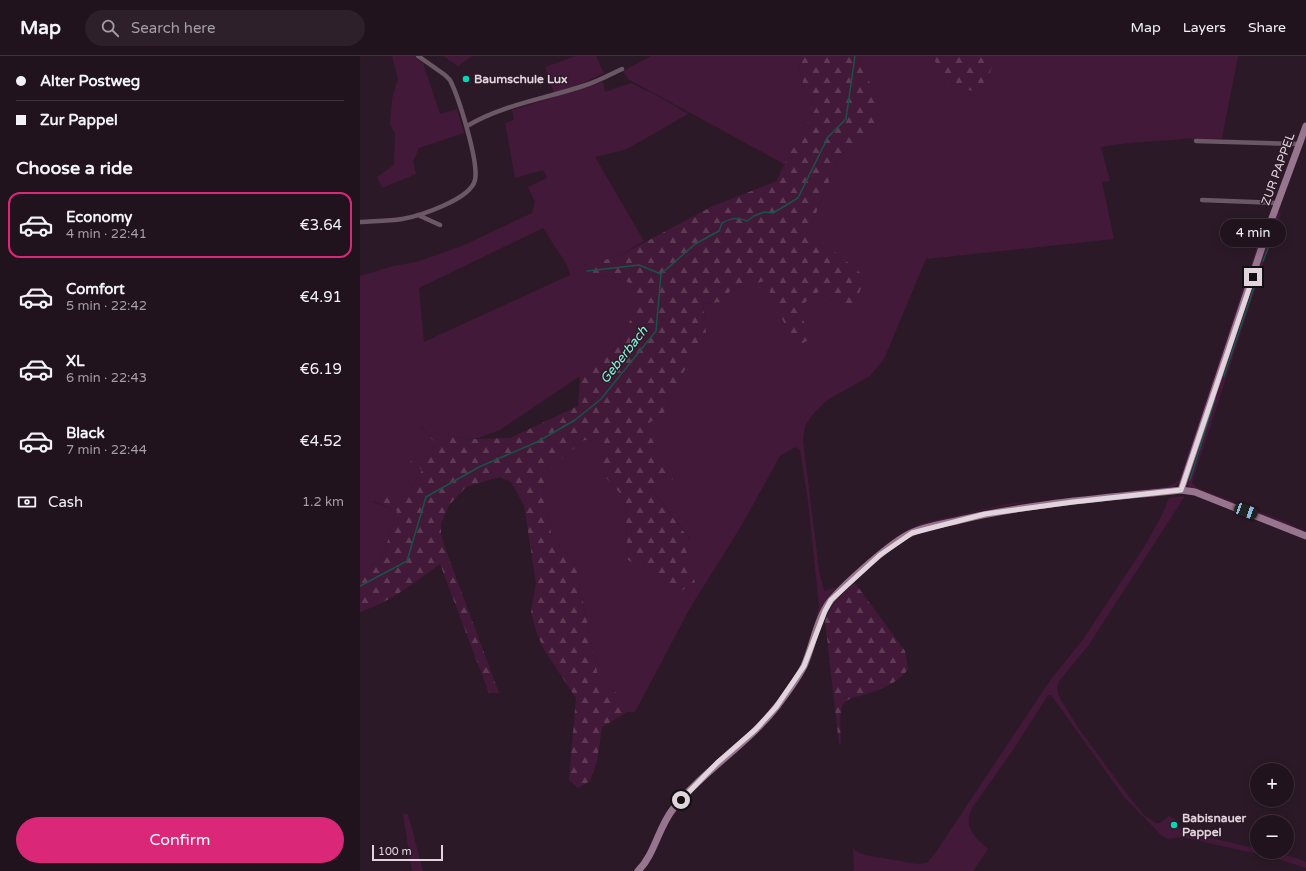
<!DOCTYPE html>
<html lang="en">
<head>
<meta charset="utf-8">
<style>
  :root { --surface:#21131d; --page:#2d202a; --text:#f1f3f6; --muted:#a29ea4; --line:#3e323b; --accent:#db2777 }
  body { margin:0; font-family:"Varela Round",sans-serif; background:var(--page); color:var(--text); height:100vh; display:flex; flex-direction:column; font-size:15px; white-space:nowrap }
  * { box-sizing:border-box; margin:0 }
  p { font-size:13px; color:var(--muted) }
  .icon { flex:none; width:22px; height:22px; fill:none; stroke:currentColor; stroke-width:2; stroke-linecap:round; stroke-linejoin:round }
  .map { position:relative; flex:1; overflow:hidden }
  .drawer { display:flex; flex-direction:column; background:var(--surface); width:360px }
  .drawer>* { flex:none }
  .banner { display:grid; align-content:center; height:88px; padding:0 16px; background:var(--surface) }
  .controls { position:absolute; left:890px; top:707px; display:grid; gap:8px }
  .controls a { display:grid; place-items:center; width:44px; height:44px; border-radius:50%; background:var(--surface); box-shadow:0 2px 10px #0003,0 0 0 1px var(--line); font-size:20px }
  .scale { position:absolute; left:12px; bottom:10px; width:71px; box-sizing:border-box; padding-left:4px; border:2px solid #e1d4dd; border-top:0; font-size:11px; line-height:14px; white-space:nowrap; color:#e1d4dd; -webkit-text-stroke:3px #2c1927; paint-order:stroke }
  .end { position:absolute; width:18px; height:18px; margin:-9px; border:5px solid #e1d4dd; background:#111; box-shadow:0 0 0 2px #111 }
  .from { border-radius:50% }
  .bubble { position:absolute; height:28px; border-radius:14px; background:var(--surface); box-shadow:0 2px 10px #0003,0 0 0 1px var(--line); font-size:13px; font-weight:600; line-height:28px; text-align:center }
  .car { position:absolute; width:12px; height:24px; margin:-12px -6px; border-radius:5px; box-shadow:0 0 3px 1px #0007; background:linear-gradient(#222 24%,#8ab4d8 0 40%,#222 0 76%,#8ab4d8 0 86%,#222 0) }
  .banner b { display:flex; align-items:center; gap:14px; height:38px; font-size:15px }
  .banner b+b { border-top:1px solid var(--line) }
  .banner i { width:10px; height:10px; background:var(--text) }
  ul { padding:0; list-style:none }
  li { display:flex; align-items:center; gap:12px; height:66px; margin:0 8px 6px; padding:0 8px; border:2px solid transparent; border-radius:12px }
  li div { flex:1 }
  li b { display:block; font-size:15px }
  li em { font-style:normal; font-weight:600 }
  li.active { border-color:var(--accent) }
  li>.icon { width:36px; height:36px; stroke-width:1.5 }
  h2 { padding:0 16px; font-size:18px; line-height:48px }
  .pay { display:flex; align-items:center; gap:10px; height:44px; padding:0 16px; font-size:15px }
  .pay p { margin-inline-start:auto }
  .button { display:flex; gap:8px; margin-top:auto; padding:8px 16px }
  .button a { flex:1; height:46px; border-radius:24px; background:var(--accent); color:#fff; font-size:16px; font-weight:600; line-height:46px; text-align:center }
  header { display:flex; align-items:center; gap:24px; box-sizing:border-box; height:56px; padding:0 20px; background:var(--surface); border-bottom:1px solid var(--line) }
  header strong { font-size:19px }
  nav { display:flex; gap:22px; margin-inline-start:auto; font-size:14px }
  .search { width:280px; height:36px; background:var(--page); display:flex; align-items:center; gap:10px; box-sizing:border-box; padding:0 14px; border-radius:22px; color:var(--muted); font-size:15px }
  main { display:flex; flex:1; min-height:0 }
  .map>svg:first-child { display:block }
  .green { fill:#431939; fill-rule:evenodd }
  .forest { fill:url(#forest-firs) }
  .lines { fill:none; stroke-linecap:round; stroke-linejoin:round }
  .stream { stroke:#165447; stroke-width:1.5 }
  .street { stroke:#6c5766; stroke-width:4.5 }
  .secondary { stroke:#98758e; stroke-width:7 }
  .route { stroke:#e1d4dd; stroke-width:5 }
  .poi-dot { fill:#09d5b5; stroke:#2c1927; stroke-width:1.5 }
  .labels { text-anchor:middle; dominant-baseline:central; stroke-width:3; stroke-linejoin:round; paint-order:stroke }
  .poi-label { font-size:12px; font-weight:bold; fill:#e1d4dd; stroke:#2c1927; text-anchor:start }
  .street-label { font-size:12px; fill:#e1d4dd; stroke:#2c1927 }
  .water-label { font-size:13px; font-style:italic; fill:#84f6dc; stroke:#2c1927 }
</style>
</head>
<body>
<header>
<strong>Map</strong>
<div class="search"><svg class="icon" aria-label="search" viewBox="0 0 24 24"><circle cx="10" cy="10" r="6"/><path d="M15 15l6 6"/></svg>Search here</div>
<nav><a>Map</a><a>Layers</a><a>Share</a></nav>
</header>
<main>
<section class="drawer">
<div class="banner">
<b><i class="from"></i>Alter Postweg</b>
<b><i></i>Zur Pappel</b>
</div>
<h2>Choose a ride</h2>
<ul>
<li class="active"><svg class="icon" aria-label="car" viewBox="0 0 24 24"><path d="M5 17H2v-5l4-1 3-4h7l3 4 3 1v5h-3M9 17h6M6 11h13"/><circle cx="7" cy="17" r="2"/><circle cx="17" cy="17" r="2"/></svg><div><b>Economy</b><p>4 min · 22:41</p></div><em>€3.64</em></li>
<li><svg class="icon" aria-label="car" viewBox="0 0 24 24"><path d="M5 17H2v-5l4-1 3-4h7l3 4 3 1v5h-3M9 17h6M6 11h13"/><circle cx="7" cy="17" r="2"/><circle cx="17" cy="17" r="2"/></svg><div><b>Comfort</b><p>5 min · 22:42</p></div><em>€4.91</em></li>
<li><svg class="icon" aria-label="car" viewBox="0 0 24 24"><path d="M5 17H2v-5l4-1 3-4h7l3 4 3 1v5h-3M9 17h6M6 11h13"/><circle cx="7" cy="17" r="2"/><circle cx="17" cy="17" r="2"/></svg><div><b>XL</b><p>6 min · 22:43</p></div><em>€6.19</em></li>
<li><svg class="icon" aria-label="car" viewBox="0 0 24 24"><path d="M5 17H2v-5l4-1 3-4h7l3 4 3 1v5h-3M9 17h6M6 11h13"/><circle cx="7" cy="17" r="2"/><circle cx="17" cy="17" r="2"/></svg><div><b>Black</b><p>7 min · 22:44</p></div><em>€4.52</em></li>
</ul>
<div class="pay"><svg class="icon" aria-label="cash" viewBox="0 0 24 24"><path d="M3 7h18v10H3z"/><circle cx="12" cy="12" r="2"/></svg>Cash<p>1.2 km</p></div>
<div class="button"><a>Confirm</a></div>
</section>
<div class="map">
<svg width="946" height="815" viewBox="0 0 946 815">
  <defs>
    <pattern id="forest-firs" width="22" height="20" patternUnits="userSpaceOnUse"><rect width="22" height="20" fill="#431939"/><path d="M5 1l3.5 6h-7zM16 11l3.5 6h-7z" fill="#5e3a55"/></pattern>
  </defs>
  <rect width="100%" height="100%" fill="#2c1927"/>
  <!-- green -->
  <path class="green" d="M32,0H53L63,7L80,58L97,53L104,77L59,92L53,106L56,118L22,132L17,121L34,109L35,77L30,69L32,43L38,23Z
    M83,0H112L98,10Z
    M216,0H236L244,17L225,26L194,37L185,11Z
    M291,0H438L441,23L456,52L424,108L268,23L263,15Z
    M499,0H573L586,31L628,22L636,0H878L862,82L836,85L831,82C801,86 771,85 741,91L750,125L742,126L754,183L566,203L524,303L510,320L467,344L453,358L445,370L443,384L459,514L464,535L477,531L467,542L456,564L459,550L448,445L440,394L435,391L420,400L380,472L330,552L275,656H267L264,642L239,625L216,511L192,481L183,432L188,415L224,384L231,385L242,395V417L265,443L268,504L325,490L330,483L289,430L312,423L285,370L307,354L308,344L346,276L343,248L361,246L371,234L405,225L453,282L437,253L458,236L485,252L449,174L480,99L513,80L519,50Z
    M243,26L245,36L271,27L296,39L328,58L267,93L235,101L284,185L259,200L225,209L228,218L250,220L273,228V259L256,291L220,320L140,374L115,383L83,380L60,369L74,386L73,394L50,405L62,414L48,438H17L13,446L37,455L22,503L0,514V220L33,210L56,206L102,190L172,157L175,146L168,131L187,122L183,114L155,122L145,67L154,64L152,54ZM183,172L207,209L210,219L64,286L59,232Z
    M917,155L921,157L915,180L909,190L832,427L837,432L926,466L946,476V478L829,432L827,428L904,193L912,181Z
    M906,163H909L822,424L814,431C724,441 627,443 544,479L542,477L560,468L647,448L806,431L816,427L820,422Z
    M825,440L728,590L699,625L697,632L699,641L721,676L770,742L784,759L796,767H800L809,760L815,763L820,773L831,777L897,793V796C914,796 930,799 946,806V812L912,801L835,784L820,781L808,783L802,780L765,742L691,639H688L653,694L612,752C603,771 614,781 628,793L613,815H494L493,792L497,796L505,799L557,808L567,807L574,799L689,626L724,582L786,488L802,459L809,442Z
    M43,758H48L63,815H52Z"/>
  <!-- forest -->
  <path class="forest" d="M438,0H499L519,50L513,80L480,99L449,174L505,221L497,243L485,252L458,236L437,253L453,282L435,291L405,225L371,234L361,246L343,248L346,276L308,344L307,354L285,370L313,423L289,430L330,484L325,490L335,526L321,535L268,504L265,443L242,417V395L231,385L224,384L188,415L183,432L192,481L216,511L239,625L264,642L267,656L242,671L237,705L230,725L218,732L209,724L216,642L183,592L176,575L171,556L176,527L164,449L151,426L139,421L106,431L89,449L81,467V478L84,489L139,637H129L80,508C53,527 33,545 0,556V514L22,503L37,455L13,445L17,437L48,438L62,414L50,405L73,394L74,386L59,367L83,380L115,383L150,382L218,350L220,320L256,291L273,259V228L250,220L228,218L225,209L259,200L351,151L417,125C426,101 443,75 456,52L441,23Z
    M573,0H636L628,22L615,35L586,31Z
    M495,527L545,595L548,613C541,624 525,632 512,636C504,640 490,640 484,647C478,654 481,679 481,687L479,688L465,564C472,547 482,538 495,527Z"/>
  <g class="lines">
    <!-- stream -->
    <path class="stream" d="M903,205L914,178L916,163
      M227,215L279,209L301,218
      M864,320L900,214
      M830,424L855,343
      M0,530L47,505L66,441L119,411L177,386L215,364L241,343L296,275L301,218L335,188L359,175L362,167C371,162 377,161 387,165L394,160L404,156L413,157L438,142L468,81L486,63L495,0"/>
    <!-- street -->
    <path class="street" d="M107,70C142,49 184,43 223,30C237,26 249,19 262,13
      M836,85L939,88
      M842,144L917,147
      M58,159L80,169
      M0,166C14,165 29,165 42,163C60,160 111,143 115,124C119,106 99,42 90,24L85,19L58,0"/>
    <!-- secondary -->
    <path class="secondary" d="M821,434L908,173L946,70
      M278,815C295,798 298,772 313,753C344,714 388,688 418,649C427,637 437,624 444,610C453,590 457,561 471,544C486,527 531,486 551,477C566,470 584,468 600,464C672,447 747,442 821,434L835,436L946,480"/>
  </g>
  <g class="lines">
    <!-- route -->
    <path class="route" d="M321,744L357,707L396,673L416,651L444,610L465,555L471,544L520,499L552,477L625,458L713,446L821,434L893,221"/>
  </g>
  <!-- markers -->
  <g class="poi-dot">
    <circle cx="106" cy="23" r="4"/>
    <circle cx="814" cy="769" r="4"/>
  </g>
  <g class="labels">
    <!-- poi labels -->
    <g class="poi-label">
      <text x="114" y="23">Baumschule Lux</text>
      <text x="822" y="762">Babisnauer<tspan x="822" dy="14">Pappel</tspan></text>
    </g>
    <!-- street labels -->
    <g class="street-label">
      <text transform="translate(918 113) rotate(-70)">ZUR PAPPEL</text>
    </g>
    <!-- water labels -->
    <g class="water-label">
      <text transform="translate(264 299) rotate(-52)">Geberbach</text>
    </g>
  </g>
</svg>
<div class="controls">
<a>+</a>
<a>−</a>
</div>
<div class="scale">100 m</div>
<i class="end from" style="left:321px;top:744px"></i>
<i class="end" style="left:893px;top:221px"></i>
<div class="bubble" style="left:860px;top:163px;width:66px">4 min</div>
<i class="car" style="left:886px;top:455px;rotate:110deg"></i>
</div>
</main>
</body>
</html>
